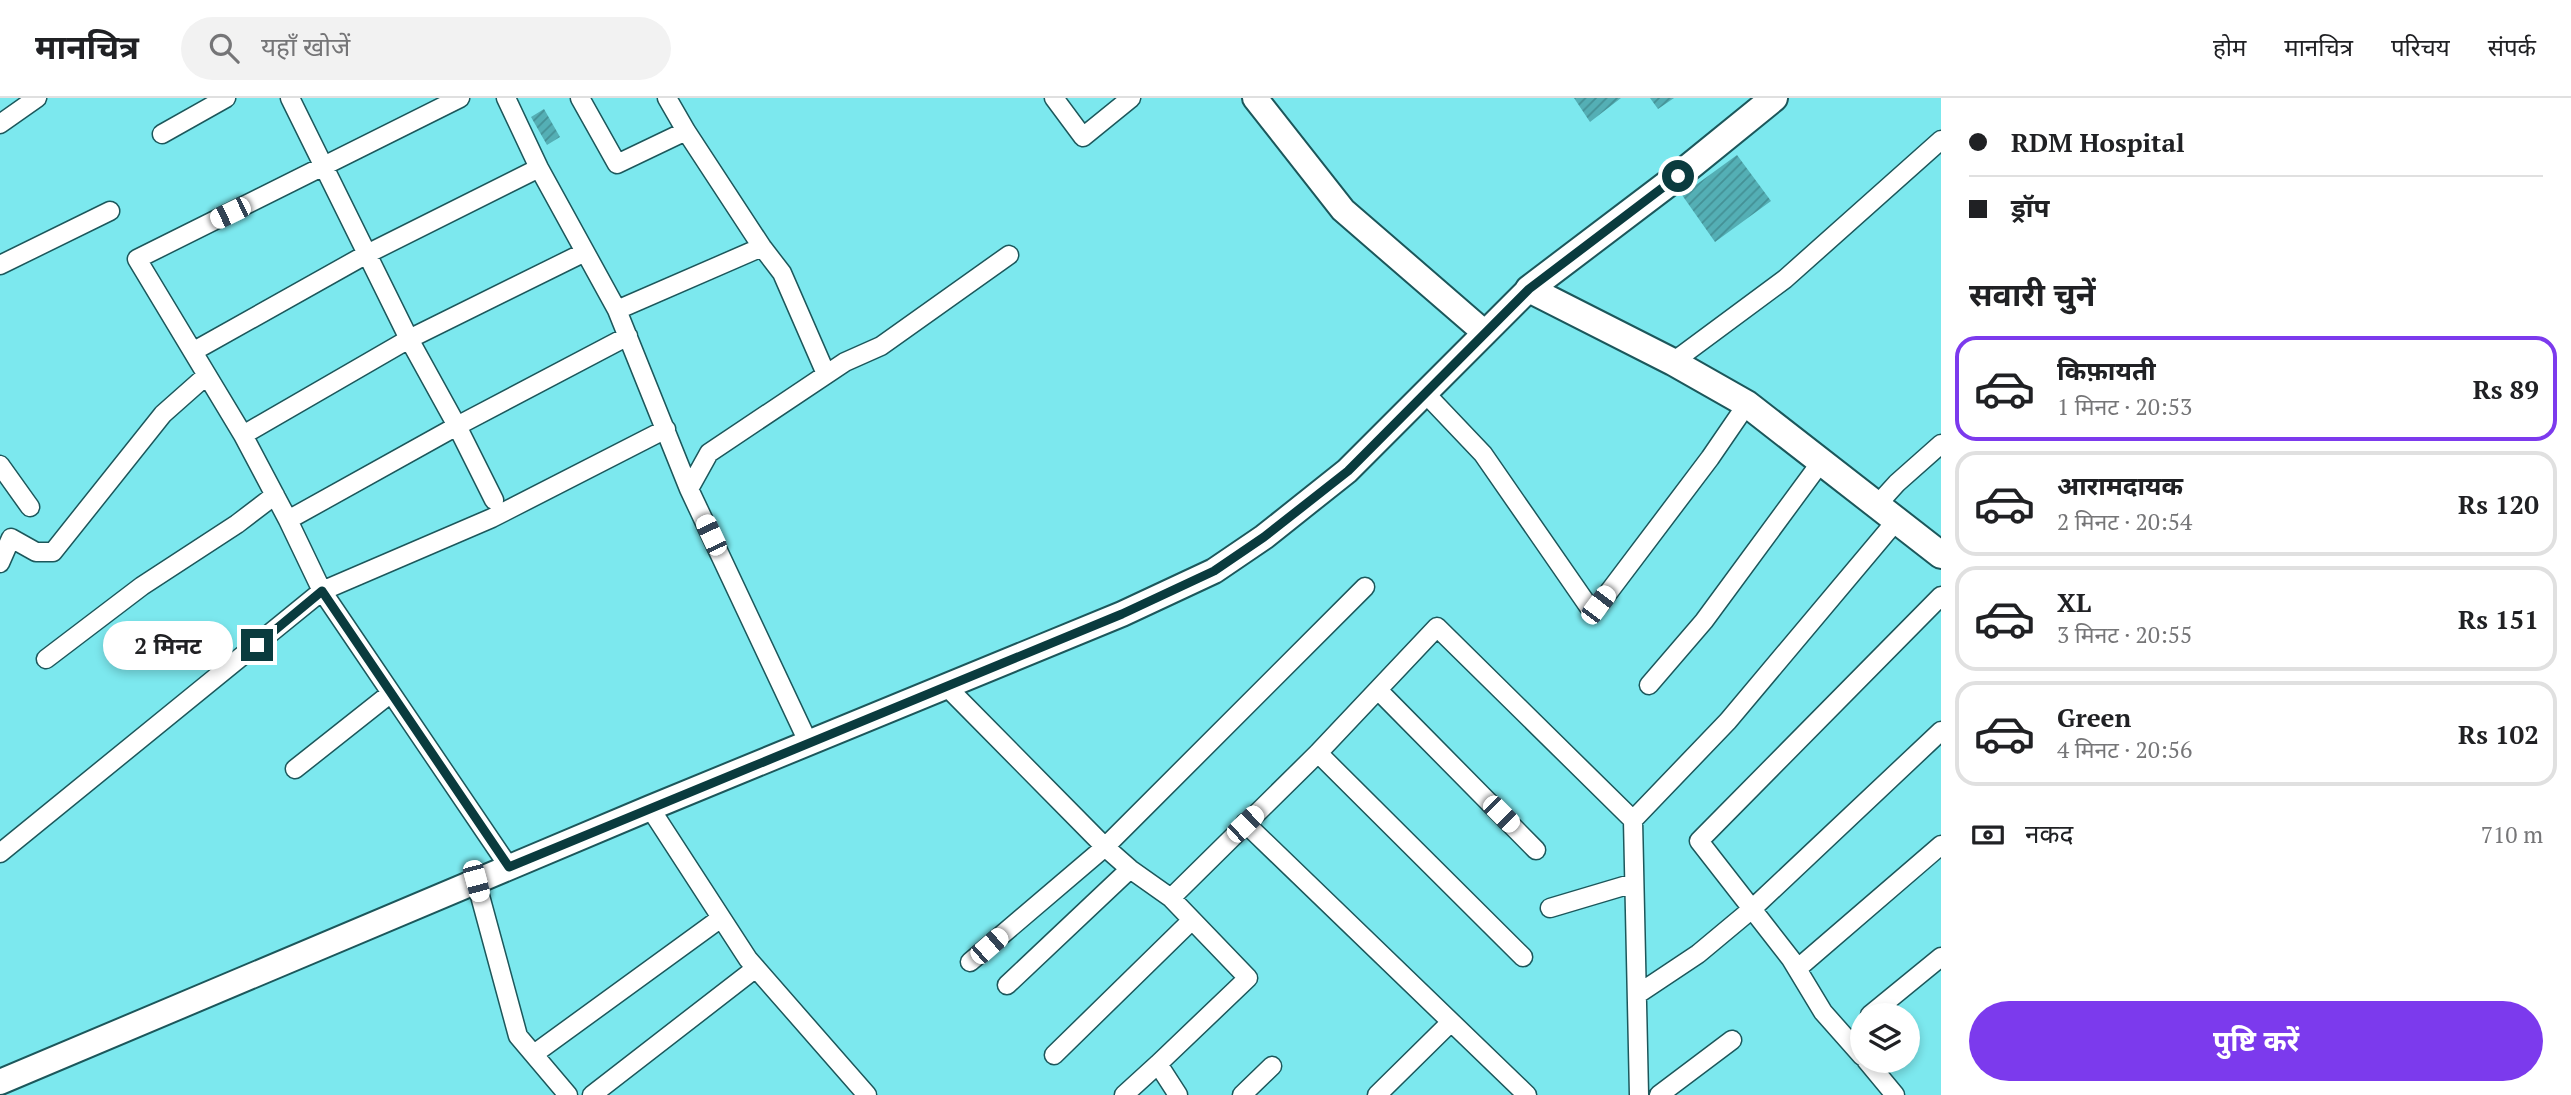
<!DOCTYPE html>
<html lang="hi">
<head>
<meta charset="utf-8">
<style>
  :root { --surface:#fff; --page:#f2f2f2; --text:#202124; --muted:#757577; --line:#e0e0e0; --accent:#7c3aed }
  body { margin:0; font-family:"PT Serif","Noto Sans Devanagari",serif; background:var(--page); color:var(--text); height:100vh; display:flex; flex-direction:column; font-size:26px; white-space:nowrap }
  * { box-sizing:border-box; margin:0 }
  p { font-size:23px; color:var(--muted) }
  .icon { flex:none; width:38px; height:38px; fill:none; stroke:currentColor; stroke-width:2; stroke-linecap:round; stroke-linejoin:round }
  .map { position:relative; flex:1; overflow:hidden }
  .panel { display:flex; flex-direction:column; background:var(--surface); width:630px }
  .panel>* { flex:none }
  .banner { display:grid; align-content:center; height:154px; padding:0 28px; background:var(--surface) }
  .buttons { position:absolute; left:1850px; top:905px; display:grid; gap:14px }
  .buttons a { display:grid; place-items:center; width:70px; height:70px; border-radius:50%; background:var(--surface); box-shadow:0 4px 10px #0003; font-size:35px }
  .end { position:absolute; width:32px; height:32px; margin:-16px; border:9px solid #0a3b3e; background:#fff; box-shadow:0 0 0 4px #fff }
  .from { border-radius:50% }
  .bubble { position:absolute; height:49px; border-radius:24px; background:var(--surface); box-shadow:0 4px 10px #0003; font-size:23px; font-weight:700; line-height:49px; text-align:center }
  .car { position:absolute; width:21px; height:42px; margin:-21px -10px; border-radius:9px; box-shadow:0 0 5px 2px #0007; background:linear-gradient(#fff 24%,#345 0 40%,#fff 0 76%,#345 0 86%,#fff 0) }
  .banner b { display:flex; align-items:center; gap:24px; height:66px; font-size:26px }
  .banner b+b { border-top:2px solid var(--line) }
  .banner i { width:18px; height:18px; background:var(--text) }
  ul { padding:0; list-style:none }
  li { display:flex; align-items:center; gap:21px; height:105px; margin:0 14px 10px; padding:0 14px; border:4px solid var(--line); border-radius:21px }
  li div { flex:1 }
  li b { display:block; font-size:26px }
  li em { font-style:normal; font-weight:700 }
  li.active { border-color:var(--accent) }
  li>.icon { width:63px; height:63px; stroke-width:1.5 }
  h2 { padding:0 28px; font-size:32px; line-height:84px }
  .pay { display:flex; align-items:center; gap:18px; height:77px; padding:0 28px; font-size:26px }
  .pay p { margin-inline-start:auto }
  .primary-button { display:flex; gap:14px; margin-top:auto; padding:14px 28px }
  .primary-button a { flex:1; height:80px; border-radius:42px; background:var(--accent); color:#fff; font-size:28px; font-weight:700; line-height:80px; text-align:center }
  header { display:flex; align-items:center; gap:42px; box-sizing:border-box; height:98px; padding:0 35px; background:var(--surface); border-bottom:2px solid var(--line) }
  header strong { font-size:33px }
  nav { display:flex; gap:38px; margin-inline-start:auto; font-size:24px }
  .search { width:490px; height:63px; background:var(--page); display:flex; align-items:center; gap:18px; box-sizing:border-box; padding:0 24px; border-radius:38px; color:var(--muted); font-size:26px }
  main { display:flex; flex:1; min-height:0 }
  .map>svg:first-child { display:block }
  .building { fill:url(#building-hatch) }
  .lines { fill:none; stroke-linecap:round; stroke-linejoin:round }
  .street-casing { stroke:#1c575b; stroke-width:21 }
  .secondary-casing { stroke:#1c575b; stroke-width:28 }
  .primary-casing { stroke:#1c575b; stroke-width:30 }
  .street { stroke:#fff; stroke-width:18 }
  .secondary { stroke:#fff; stroke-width:24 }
  .primary { stroke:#fff; stroke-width:26 }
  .route { stroke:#0a3b3e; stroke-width:9 }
</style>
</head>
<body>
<header>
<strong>मानचित्र</strong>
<div class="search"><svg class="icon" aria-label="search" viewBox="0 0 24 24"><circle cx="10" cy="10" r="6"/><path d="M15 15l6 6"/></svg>यहाँ खोजें</div>
<nav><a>होम</a><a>मानचित्र</a><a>परिचय</a><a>संपर्क</a></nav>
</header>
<main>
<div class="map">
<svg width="1941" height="997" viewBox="0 0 1941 997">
  <defs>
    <pattern id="building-hatch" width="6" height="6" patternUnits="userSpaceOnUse" patternTransform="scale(1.75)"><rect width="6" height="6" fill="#54afb5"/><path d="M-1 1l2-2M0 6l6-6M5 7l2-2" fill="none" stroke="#449095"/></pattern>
  </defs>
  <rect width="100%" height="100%" fill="#7ce8ee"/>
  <!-- building -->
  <path class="building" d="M1574,0H1621L1590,24Z
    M1650,0H1674L1658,11Z
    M544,11L560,39L547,47L531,19Z
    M1737,57L1771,103L1715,144L1682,97Z"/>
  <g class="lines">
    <!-- street casing -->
    <g class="street-casing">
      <path id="street" d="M290,0L409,241L457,328L494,402
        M460,0L137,161L243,337L288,422L322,493L509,769
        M506,0L539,70L617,212L689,391L809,646
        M580,0L617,66L686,33
        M667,0L686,33L762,149L782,175L826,276
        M1054,0L1083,39L1131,0
        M0,26L37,0
        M162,36L226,0
        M0,167L110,113
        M617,212L762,149
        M194,253L367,156L539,70
        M1673,264L1785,181L1941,42
        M1425,295L1483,356L1589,509L1599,507L1710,360L1747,306
        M243,337L409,241L585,154
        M0,367L30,409
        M689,391L709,355L845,264L881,248L1009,157
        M1877,407L1897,385L1941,346
        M288,422L457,328L628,238
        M0,465L11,440L36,454H53L163,316L207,277
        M46,561L142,488L237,426L275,397
        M1649,587L1704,523L1821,364
        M947,589L1105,749L1130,771L1171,800L1318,655L1437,529L1633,722
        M1378,592L1536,752
        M1318,655L1523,859
        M295,671L391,595
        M650,710L748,861L867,997
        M1245,725L1527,997
        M0,755L322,493L492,420L666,331
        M476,783L518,938L568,997
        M1171,800L1248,880L1158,966L1178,997
        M1550,810L1634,785
        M970,864L1105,749L1365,489
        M1797,871L1941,747
        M1007,887L1130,771
        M1638,896L1698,856L1752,811L1941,633
        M1870,917L1941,859
        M534,956L721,820
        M1054,957L1191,823
        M1862,958L1823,914L1791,861L1699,743L1941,498
        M1866,962L1895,997
        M592,997L756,870
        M1124,997L1158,966
        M1242,997L1272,968
        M1377,997L1451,924
        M1639,997L1633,722L1728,623L1896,423
        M1659,997L1732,942"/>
    </g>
    <!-- secondary casing -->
    <g class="secondary-casing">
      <path id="secondary" d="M1255,0L1343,112L1485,235
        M0,984L650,710L1122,516L1214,473L1264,439L1347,373L1529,191"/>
    </g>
    <!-- primary casing -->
    <g class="primary-casing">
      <path id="primary" d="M1774,0L1678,78L1529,191L1673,264L1747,306L1941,457"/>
    </g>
    <!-- street -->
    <use href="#street" class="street"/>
    <!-- secondary -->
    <use href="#secondary" class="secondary"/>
    <!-- primary -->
    <use href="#primary" class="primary"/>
  </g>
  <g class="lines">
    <!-- route -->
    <path class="route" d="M257,547L322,493L509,769L1122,516L1214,473L1264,439L1348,373L1529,191L1678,78"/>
  </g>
</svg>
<div class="buttons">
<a><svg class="icon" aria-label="layers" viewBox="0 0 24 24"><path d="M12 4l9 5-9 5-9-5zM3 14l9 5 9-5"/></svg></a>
</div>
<i class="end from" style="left:1678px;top:78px"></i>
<i class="end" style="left:257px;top:547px"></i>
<div class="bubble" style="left:103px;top:523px;width:130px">2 मिनट</div>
<i class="car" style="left:230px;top:115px;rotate:244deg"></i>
<i class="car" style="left:711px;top:437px;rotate:335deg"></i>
<i class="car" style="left:1598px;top:507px;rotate:37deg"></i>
<i class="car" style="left:1501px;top:716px;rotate:135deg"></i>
<i class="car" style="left:1245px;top:726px;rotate:46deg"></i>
<i class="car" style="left:476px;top:783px;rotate:165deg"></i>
<i class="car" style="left:989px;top:848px;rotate:49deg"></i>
</div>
<section class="panel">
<div class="banner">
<b><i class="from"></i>RDM Hospital</b>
<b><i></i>ड्रॉप</b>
</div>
<h2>सवारी चुनें</h2>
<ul>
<li class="active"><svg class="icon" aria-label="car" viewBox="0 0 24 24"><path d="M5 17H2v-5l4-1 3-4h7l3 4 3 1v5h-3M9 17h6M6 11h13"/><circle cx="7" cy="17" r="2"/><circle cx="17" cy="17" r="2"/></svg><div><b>किफ़ायती</b><p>1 मिनट · 20:53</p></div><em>Rs 89</em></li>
<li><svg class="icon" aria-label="car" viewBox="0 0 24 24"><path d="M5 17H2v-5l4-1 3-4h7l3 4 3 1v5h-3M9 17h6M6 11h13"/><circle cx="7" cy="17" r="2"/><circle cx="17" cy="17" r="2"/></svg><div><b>आरामदायक</b><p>2 मिनट · 20:54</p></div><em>Rs 120</em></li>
<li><svg class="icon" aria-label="car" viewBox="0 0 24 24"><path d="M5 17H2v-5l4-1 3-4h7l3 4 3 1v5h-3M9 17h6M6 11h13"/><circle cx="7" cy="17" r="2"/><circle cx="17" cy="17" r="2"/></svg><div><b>XL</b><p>3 मिनट · 20:55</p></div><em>Rs 151</em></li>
<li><svg class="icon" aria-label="car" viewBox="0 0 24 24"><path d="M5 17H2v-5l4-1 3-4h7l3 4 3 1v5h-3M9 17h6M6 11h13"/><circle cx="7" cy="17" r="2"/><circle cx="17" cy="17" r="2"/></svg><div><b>Green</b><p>4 मिनट · 20:56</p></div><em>Rs 102</em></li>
</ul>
<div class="pay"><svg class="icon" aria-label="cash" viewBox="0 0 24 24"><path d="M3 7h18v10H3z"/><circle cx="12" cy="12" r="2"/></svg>नकद<p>710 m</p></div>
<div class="primary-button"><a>पुष्टि करें</a></div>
</section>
</main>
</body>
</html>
